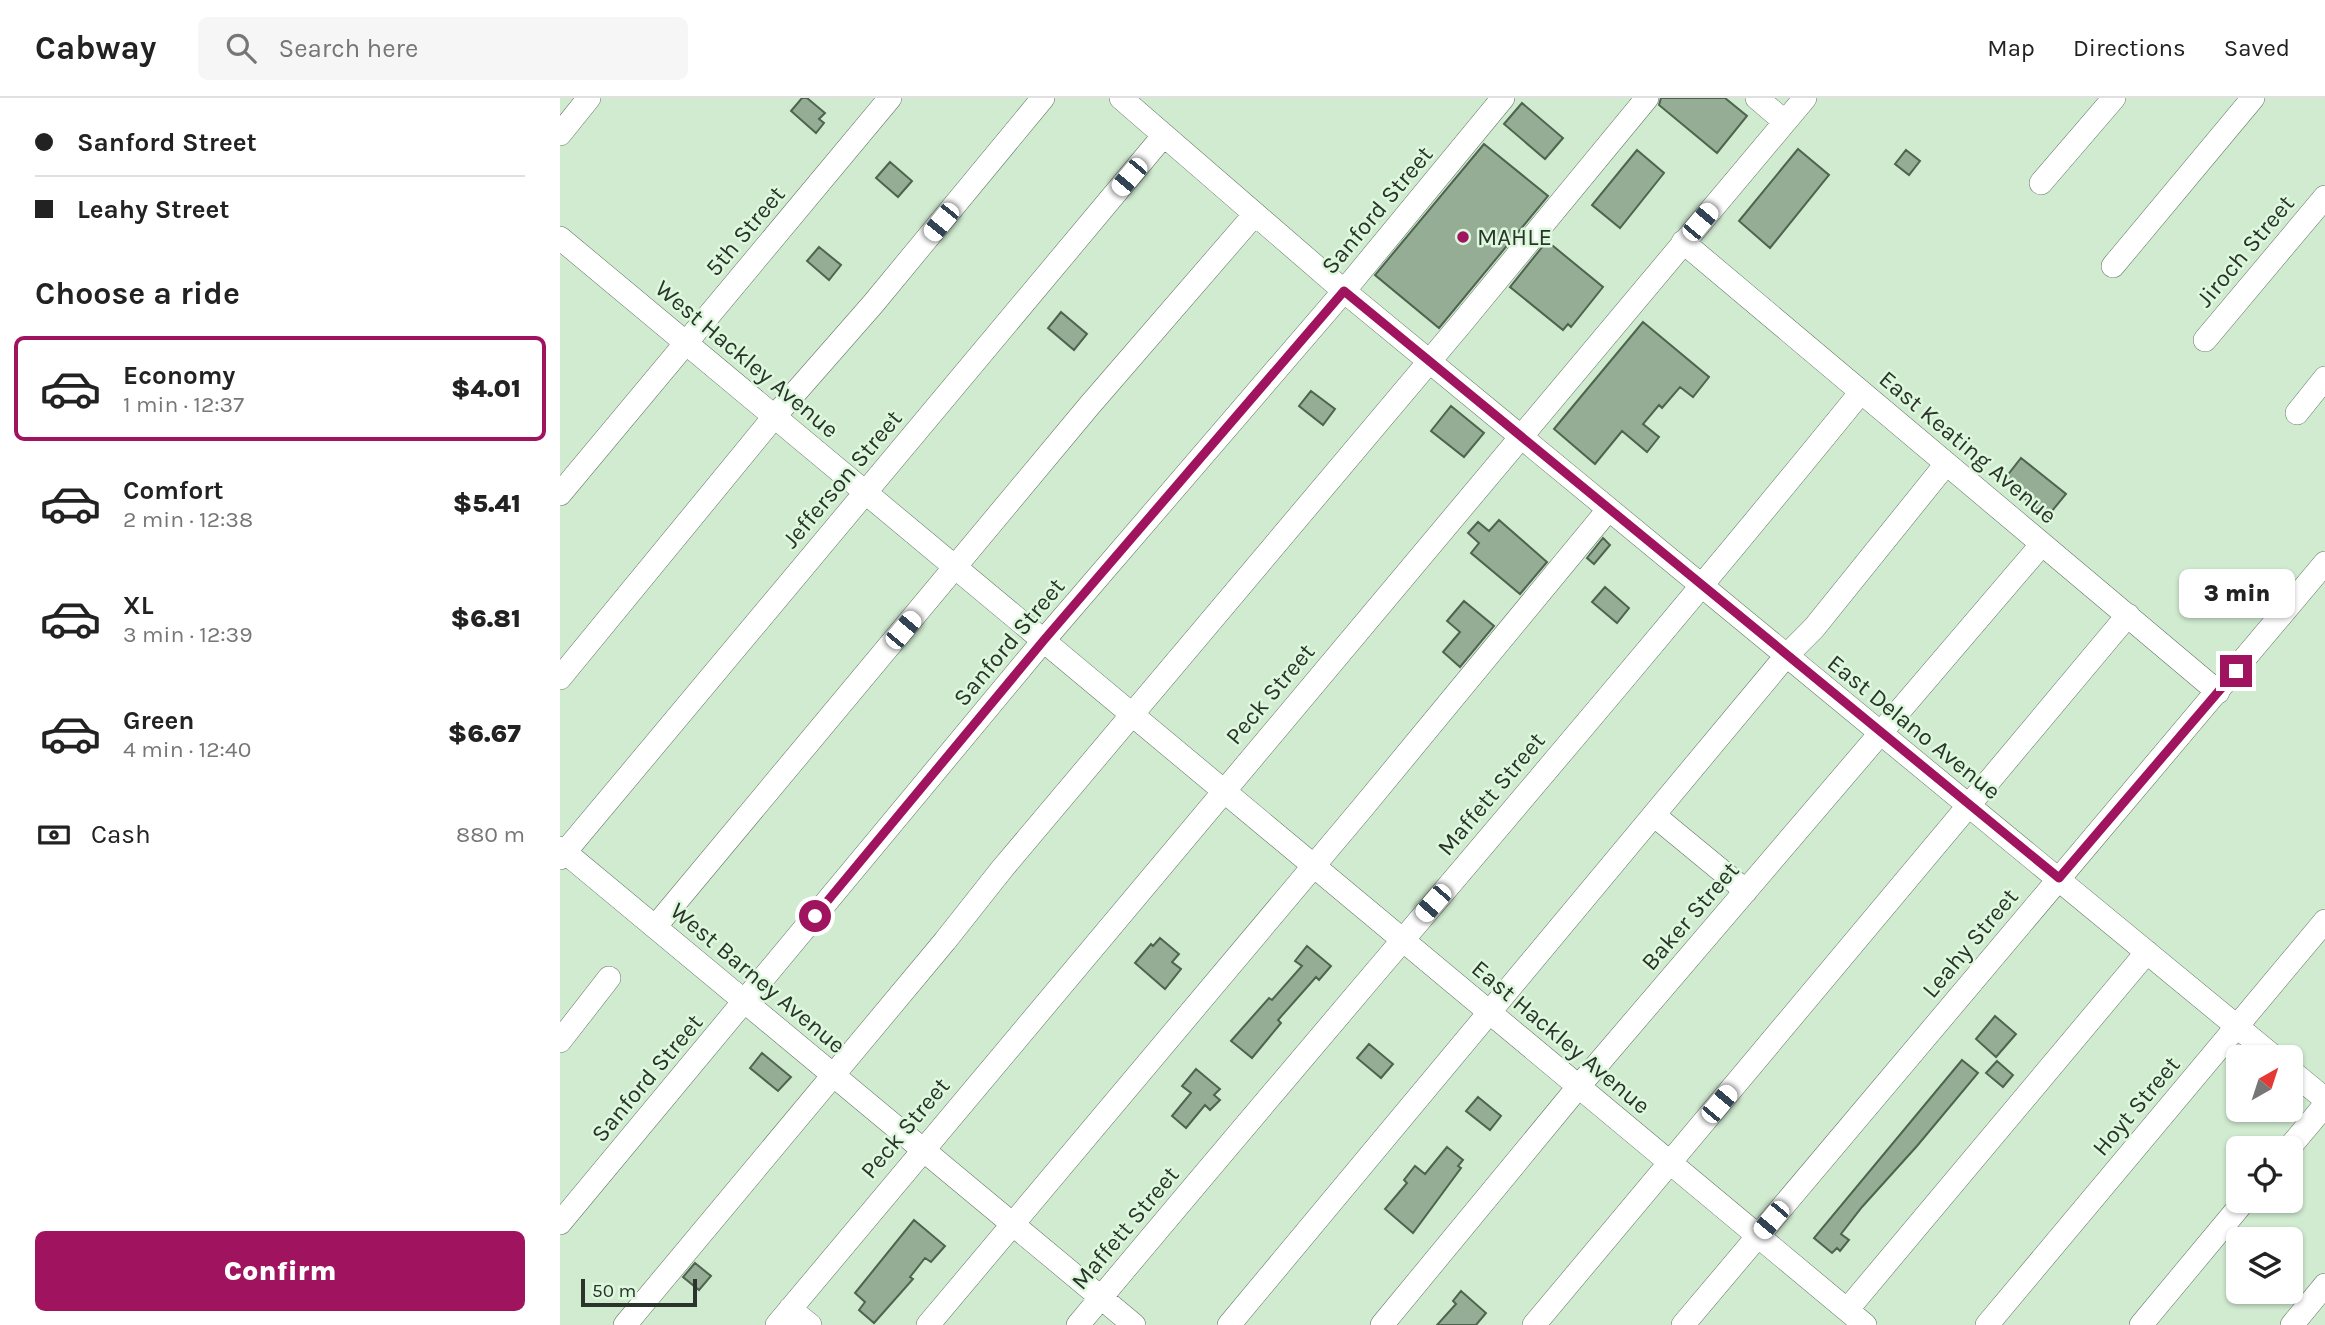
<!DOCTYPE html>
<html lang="en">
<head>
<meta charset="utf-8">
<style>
  :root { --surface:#fff; --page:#f6f6f6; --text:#222; --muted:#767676; --line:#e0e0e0; --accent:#a0145f }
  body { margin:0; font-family:Karla,sans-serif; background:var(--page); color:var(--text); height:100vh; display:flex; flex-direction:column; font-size:26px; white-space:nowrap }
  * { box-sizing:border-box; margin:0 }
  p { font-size:23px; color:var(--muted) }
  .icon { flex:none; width:38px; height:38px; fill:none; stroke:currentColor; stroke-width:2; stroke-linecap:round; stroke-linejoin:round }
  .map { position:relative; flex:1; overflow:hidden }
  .details { display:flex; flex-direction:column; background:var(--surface); width:560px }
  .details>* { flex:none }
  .hud { display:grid; align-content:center; height:154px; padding:0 35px; background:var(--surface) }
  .needle { width:46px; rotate:39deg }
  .buttons { position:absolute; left:1666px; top:947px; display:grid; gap:14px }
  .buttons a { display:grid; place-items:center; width:77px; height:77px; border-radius:10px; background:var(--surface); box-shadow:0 2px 5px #0004; font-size:35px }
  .scale { position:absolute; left:21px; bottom:18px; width:116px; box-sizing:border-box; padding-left:7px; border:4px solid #2a342a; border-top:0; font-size:19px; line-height:24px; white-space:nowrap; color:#2a342a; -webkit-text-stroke:5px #def8de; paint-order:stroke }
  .end { position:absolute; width:32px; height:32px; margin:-16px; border:9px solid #a0145f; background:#fff; box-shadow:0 0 0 4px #fff }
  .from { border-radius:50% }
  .bubble { position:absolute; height:49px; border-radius:10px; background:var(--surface); box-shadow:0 2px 5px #0004; font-size:23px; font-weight:800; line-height:49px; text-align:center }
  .car { position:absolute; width:21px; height:42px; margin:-21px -10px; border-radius:9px; box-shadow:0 0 5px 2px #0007; background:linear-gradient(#fff 24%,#345 0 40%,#fff 0 76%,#345 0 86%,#fff 0) }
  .hud b { display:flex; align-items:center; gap:24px; height:66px; font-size:26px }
  .hud b+b { border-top:2px solid var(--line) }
  .hud i { width:18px; height:18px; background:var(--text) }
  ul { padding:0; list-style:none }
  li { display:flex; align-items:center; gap:21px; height:105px; margin:0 14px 10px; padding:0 21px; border:4px solid transparent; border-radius:10px }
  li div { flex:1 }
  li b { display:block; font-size:26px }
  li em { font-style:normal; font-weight:800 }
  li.selected { border-color:var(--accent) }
  li>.icon { width:63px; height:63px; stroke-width:1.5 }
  h2 { padding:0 35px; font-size:32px; line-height:84px }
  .pay { display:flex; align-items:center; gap:18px; height:77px; padding:0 35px; font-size:26px }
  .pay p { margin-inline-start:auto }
  .primary-button { display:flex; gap:14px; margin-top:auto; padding:14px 35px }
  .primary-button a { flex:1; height:80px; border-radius:10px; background:var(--accent); color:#fff; font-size:28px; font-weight:800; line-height:80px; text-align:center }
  header { display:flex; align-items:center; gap:42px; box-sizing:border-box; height:98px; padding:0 35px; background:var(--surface); border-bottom:2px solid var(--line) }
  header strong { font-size:33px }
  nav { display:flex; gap:38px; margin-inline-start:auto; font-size:24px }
  .search { width:490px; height:63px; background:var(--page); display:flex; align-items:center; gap:18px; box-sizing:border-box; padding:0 24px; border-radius:10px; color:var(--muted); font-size:26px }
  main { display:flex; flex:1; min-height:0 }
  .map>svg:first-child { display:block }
  .building { fill:#95ac95; stroke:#4e644e; stroke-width:2 }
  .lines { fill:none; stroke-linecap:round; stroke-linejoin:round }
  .minor-casing { stroke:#617760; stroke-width:24 }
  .minor { stroke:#fff; stroke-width:23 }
  .route { stroke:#a0145f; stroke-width:9 }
  .poi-dot { fill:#a0145f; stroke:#def8de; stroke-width:2.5 }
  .labels { text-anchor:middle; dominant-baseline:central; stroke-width:5; stroke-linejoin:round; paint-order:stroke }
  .street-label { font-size:24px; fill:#2a342a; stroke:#def8de }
  .poi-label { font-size:24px; fill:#2a342a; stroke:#def8de; text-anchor:start }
</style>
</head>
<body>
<header>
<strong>Cabway</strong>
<div class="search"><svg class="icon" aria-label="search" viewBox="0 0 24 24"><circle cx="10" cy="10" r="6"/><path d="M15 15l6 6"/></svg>Search here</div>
<nav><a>Map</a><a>Directions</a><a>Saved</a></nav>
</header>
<main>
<section class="details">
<div class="hud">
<b><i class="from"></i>Sanford Street</b>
<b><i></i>Leahy Street</b>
</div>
<h2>Choose a ride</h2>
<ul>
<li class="selected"><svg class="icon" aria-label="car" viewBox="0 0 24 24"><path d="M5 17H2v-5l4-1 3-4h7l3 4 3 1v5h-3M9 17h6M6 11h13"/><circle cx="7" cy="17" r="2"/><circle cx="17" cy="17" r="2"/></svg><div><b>Economy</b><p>1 min · 12:37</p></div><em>$4.01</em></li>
<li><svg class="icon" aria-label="car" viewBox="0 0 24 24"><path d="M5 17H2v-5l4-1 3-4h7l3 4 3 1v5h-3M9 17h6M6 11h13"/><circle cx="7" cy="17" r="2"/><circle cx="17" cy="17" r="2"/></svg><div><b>Comfort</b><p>2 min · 12:38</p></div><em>$5.41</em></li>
<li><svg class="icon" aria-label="car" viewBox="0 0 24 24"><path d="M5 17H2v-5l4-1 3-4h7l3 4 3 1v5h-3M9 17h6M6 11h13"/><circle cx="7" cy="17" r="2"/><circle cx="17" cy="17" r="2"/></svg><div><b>XL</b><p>3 min · 12:39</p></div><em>$6.81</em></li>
<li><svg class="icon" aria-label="car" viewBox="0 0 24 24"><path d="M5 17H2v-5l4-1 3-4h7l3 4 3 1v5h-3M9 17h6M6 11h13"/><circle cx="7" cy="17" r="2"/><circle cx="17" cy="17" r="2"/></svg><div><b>Green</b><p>4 min · 12:40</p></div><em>$6.67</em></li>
</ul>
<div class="pay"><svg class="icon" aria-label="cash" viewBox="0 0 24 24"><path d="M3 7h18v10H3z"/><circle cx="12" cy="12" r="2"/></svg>Cash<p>880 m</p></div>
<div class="primary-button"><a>Confirm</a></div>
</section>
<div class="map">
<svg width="1765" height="1227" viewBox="0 0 1765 1227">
  <rect width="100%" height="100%" fill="#d1ebd1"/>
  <!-- building -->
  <path class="building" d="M242,0H247L265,15L259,21L264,25L256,35L231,13Z
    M1101,0H1165L1187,18L1157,55L1099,7Z
    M962,5L1003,40L985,61L944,26Z
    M924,46L988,98L879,230L815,177Z
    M1238,51L1269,77L1210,150L1179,123Z
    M1077,52L1104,75L1060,130L1032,107Z
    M1346,52L1360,63L1349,77L1335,66Z
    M330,64L352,83L338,99L316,80Z
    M987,143L1043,189L1011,229L1008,226L1003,232L950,189Z
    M259,149L281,167L269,182L247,163Z
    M501,214L527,236L514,252L488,230Z
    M1083,224L1149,279L1133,299L1120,289L1102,310L1099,307L1083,326L1099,339L1087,354L1062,333L1035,366L994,331Z
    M751,293L775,311L763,327L739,308Z
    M891,308L924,335L904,359L871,333Z
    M1461,360L1506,396L1487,419L1443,383Z
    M939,422L987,464L960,496L911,455L919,445L908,435L918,424L929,433Z
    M1043,440L1050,447L1034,466L1027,460Z
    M1045,489L1069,510L1057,525L1032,504Z
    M904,503L934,528L900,569L883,554L900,534L887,523Z
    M600,840L619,856L612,864L621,871L605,891L575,865L591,846L593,848Z
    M747,848L771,868L759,882L756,879L718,922L721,925L692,960L671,943L709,900L712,902L742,868L735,863Z
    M1435,918L1456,936L1436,959L1416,941Z
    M809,946L833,966L821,980L797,960Z
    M202,955L231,979L218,993L190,970Z
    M1402,962L1418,975L1357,1048L1302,1109L1281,1136L1289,1142L1280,1153L1277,1150L1272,1155L1254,1140Z
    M1437,963L1453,977L1443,989L1426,975Z
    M636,971L660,991L654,997L660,1002L650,1012L645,1007L626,1030L612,1018L631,995L622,988Z
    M918,999L941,1018L930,1032L906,1013Z
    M887,1049L903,1062L898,1068L901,1070L853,1135L825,1111L847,1085L844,1082L855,1068L865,1076Z
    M354,1122L385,1148L371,1164L365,1160L350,1179L353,1181L314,1225L299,1212L305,1204L295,1195Z
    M135,1165L151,1178L139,1192L123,1179Z
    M901,1193L926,1215L916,1227H877L896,1206L893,1203Z"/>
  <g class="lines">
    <!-- minor casing -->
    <g class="minor-casing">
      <path id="minor" d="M561,0L784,193L1714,959
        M1197,0L1225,24
        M0,36L29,0
        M1481,85L1554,0
        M0,140L1305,1227
        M1123,144L1658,594
        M1553,168L1693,0
        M1645,242L1765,99
        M1737,315L1765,280
        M0,396L330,0
        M0,580L214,319L313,206L483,0
        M1095,718L1186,793
        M0,750L574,1227
        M0,760L604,37
        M95,829L529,308L695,116
        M0,943L49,880
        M1731,973L1765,1001
        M1729,1050L1765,1007
        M0,1125L484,542L784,193L943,0
        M230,1211L250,1227
        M1287,1212L1587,854
        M65,1227L385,843L442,771L900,227L1087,0
        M217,1227L1245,0
        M368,1227L804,708L1048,412
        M518,1227C778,915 1045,609 1301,294
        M669,1227L1226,558L1254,530L1386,366
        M822,1227L1019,988L1482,446
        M974,1227L1568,517
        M1123,1227L1765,465
        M1427,1227L1765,823
        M1581,1227L1685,1102
        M1732,1227L1765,1187"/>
    </g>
    <!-- minor -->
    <use href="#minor" class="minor"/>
  </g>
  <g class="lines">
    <!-- route -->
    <path class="route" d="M255,818L484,542L784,193L1499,780L1676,573"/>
  </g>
  <!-- markers -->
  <circle class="poi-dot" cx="903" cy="139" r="7"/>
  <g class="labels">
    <!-- street labels -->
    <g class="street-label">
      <text transform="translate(817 112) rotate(-50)">Sanford Street</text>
      <text transform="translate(185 133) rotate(-50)">5th Street</text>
      <text transform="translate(1685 153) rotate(-50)">Jiroch Street</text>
      <text transform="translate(187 261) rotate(40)">West Hackley Avenue</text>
      <text transform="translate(1408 349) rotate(40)">East Keating Avenue</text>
      <text transform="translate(282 381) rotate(-50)">Jefferson Street</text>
      <text transform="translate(449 544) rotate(-50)">Sanford Street</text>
      <text transform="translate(710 596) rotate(-50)">Peck Street</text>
      <text transform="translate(1354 629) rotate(39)">East Delano Avenue</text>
      <text transform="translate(931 696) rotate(-50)">Maffett Street</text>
      <text transform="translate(1130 818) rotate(-49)">Baker Street</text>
      <text transform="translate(1410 845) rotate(-50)">Leahy Street</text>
      <text transform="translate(198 880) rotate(40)">West Barney Avenue</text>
      <text transform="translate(1001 939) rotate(40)">East Hackley Avenue</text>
      <text transform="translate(87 980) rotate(-50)">Sanford Street</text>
      <text transform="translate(1576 1008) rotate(-50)">Hoyt Street</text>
      <text transform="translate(345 1030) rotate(-50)">Peck Street</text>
      <text transform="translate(565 1130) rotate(-50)">Maffett Street</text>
    </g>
    <!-- poi labels -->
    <g class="poi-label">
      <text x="917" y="139">MAHLE</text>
    </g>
  </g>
</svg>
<div class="buttons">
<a><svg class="needle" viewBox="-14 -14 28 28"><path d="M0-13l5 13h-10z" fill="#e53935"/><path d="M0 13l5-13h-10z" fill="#767676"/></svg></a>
<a><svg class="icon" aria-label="locate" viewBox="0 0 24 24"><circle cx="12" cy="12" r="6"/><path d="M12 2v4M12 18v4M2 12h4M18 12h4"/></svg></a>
<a><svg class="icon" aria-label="layers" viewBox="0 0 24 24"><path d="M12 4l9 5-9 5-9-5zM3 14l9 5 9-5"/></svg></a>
</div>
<div class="scale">50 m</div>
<i class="end from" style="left:255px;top:818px"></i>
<i class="end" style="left:1676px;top:573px"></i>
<div class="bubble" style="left:1619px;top:471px;width:116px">3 min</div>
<i class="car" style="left:569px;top:79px;rotate:220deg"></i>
<i class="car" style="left:381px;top:124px;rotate:219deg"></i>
<i class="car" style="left:1140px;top:124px;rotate:40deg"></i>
<i class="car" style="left:343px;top:532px;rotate:40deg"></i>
<i class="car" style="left:873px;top:805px;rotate:221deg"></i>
<i class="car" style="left:1159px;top:1006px;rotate:40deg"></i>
<i class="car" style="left:1211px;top:1122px;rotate:220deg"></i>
</div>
</main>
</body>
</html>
